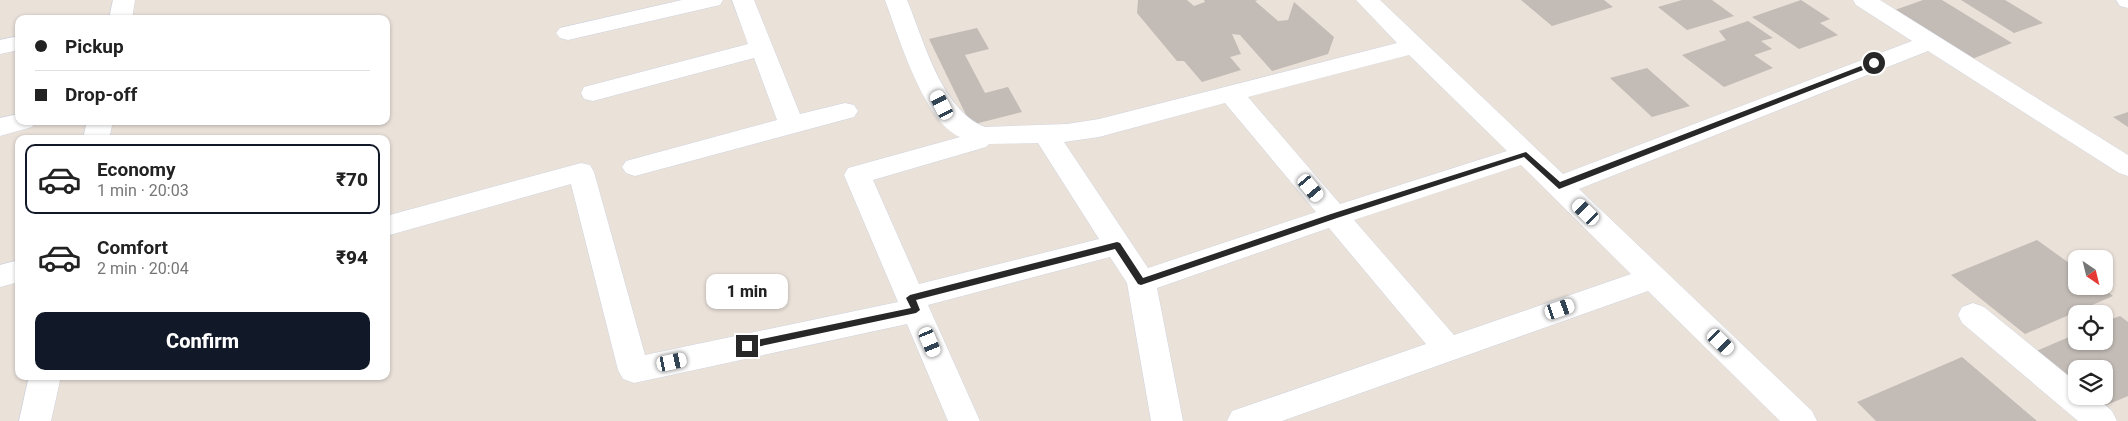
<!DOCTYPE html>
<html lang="en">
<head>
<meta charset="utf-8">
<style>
  :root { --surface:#fff; --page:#f2f2f2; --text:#222; --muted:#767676; --line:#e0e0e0; --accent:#111827 }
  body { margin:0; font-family:Roboto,sans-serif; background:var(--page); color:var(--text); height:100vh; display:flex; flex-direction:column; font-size:19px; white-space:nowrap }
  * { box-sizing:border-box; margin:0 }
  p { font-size:16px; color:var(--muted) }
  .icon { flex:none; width:28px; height:28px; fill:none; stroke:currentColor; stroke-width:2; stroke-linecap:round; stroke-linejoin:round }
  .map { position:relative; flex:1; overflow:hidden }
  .panel { position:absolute; left:15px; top:135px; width:375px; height:245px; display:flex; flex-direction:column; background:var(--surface); border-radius:10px; box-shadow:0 1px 4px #0004 }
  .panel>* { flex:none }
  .banner { position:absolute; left:15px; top:15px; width:375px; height:110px; border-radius:10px; box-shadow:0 1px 4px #0004; display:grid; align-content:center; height:110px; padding:0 20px; background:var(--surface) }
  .needle { width:32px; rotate:145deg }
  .tools { position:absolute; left:2068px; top:250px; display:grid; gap:10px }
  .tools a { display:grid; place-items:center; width:45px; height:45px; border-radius:10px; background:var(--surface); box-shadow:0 1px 4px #0004; font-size:25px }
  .end { position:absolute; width:22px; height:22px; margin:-11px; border:6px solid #282828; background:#fff; box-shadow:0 0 0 2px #fff }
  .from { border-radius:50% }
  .bubble { position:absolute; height:35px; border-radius:10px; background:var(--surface); box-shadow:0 1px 4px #0004; font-size:16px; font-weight:800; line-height:35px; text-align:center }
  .car { position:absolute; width:15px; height:30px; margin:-15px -8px; border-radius:6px; box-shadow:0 0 4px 1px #0007; background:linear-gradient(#fff 24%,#345 0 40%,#fff 0 76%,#345 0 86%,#fff 0) }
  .banner b { display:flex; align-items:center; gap:18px; height:48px; font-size:19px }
  .banner b+b { border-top:1px solid var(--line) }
  .banner i { width:12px; height:12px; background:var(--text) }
  ul { padding:9px 0 0; list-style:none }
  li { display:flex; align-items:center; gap:15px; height:70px; margin:0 10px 8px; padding:0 10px; border:2px solid transparent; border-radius:10px }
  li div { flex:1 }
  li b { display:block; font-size:19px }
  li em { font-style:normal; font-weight:800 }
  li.selected { border-color:var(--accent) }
  li>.icon { width:45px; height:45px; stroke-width:1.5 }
  .button { display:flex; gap:10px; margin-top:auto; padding:10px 20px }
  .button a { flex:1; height:58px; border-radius:10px; background:var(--accent); color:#fff; font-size:20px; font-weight:800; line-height:58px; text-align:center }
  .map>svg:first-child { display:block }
  .building { fill:#c2bbb6 }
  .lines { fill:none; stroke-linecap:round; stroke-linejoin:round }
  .minor-casing { stroke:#cfd4e0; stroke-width:1 }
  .minor { fill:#fff; fill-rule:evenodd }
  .route { fill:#282828 }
</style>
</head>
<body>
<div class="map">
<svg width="2128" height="421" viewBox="0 0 2128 421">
  <rect width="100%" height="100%" fill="#eae1d9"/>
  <!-- building -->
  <path class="building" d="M1138,0H1187L1194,6L1205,2L1204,0H1258L1255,1L1278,21L1288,20L1294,2L1334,37L1328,54L1272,71L1240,35L1232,34L1241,54L1230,57L1241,70L1202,82L1184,61H1177L1137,13Z
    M1521,0H1604L1613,7L1552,26Z
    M1682,0H1712L1734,16L1687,30L1658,7Z
    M1801,0L1830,19L1820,23L1838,35L1799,49L1752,17Z
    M1923,0H1942L2012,43L1972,59L1895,10Z
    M1961,0H2005L2043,23L2014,33Z
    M1748,21L1773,38L1761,41L1772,49L1754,55L1773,68L1724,87L1682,55L1726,40L1719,31Z
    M977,28L989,49L965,55L985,93L1008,87L1022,112L971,125L929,39Z
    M1647,68L1690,106L1652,117L1610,78Z
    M2128,112V127L2113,117Z
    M2037,240L2076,268V286H2100L2113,296L2025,334L1951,275Z
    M2120,316L2128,322V396L2102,407L2088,396H2104V369H2076V387L2034,352L2076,334V341H2104V322Z
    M1962,357L2037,421H1876L1857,402Z"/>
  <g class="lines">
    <!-- minor casing -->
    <g class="minor-casing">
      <path id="minor" d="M113,0H135L132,19H109Z
        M682,0H723L720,5L568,40L560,38L556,33L560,28Z
        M732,0H754L800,114L845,103L854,105L858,111L854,117L635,176L626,173L622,167L626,161L777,120L754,58L593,101L584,99L581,93L584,87L748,44Z
        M885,0H907C924,40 941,110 985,127L1067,124L1099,119L1397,43L1356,0H1380L1563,174L1912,41L1856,5L1853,0H1880L2128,155V176L2119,173L1928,51L1579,189L1812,411L1817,421H1780L1648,291L1282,421H1227L1232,411L1426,344L1329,228L1157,288L1183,421H1151L1127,283L1110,257L928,305L980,421H948L907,324L634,383L623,379L618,370L571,184L386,236V216L581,163L590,165L594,172L645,355L898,302L844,175L848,168L960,137C924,122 898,35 885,0ZM1409,55L1507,151L1340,204L1248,97ZM1225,103L1316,212L1148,268L1064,142L1099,137ZM1038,143L1099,239L919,284L873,180L986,147L989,144ZM1521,165L1631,274L1454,335L1354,220Z
        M2116,0H2128V8L2120,6Z
        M19,36V50L0,54V40Z
        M19,114V121H36L32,127L0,136V118Z
        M87,121H113L109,139H83Z
        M19,260V282L0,287V265Z
        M1973,303L1984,307L2076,382V396H2094L2112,411L2117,421H2078L1962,323L1958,315L1962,307Z
        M29,376H61L51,421H19Z"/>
    </g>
    <!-- minor -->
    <use href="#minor" class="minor"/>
  </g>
  <!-- route -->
  <path class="route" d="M1874,61L1876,65L1559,189L1524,157L1337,218L1141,285L1138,284L1115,249L916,300L920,310L916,313L747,349L742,346L747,342L911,308L906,298L910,295L1117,242L1120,243L1143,278L1331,214L1526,152L1560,182Z"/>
</svg>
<div class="tools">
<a><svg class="needle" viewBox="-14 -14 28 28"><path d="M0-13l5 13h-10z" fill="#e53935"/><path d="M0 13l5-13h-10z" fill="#767676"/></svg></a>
<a><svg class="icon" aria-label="locate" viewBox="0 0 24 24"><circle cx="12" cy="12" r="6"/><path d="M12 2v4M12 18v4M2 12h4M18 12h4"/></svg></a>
<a><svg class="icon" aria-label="layers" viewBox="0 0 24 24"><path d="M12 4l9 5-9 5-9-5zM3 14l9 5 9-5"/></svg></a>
</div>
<i class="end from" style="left:1874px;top:63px"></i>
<i class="end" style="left:747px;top:346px"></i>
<div class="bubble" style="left:706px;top:274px;width:82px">1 min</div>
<i class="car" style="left:942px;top:105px;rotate:333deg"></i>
<i class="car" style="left:1311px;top:188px;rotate:140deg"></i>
<i class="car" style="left:1586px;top:212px;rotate:314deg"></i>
<i class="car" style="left:1560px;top:309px;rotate:71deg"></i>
<i class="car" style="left:930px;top:342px;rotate:157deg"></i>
<i class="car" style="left:1721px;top:342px;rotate:134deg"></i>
<i class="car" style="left:672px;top:362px;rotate:78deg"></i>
<div class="banner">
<b><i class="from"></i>Pickup</b>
<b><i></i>Drop-off</b>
</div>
<section class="panel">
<ul>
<li class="selected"><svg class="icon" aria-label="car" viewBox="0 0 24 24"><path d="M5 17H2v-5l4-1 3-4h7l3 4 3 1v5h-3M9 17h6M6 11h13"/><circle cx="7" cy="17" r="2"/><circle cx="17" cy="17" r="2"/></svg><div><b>Economy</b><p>1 min · 20:03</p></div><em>₹70</em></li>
<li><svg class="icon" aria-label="car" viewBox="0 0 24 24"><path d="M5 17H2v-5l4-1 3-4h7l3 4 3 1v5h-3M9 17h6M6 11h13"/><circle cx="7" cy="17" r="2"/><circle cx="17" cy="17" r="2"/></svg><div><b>Comfort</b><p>2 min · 20:04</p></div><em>₹94</em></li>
</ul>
<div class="button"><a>Confirm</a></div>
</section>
</div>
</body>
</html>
